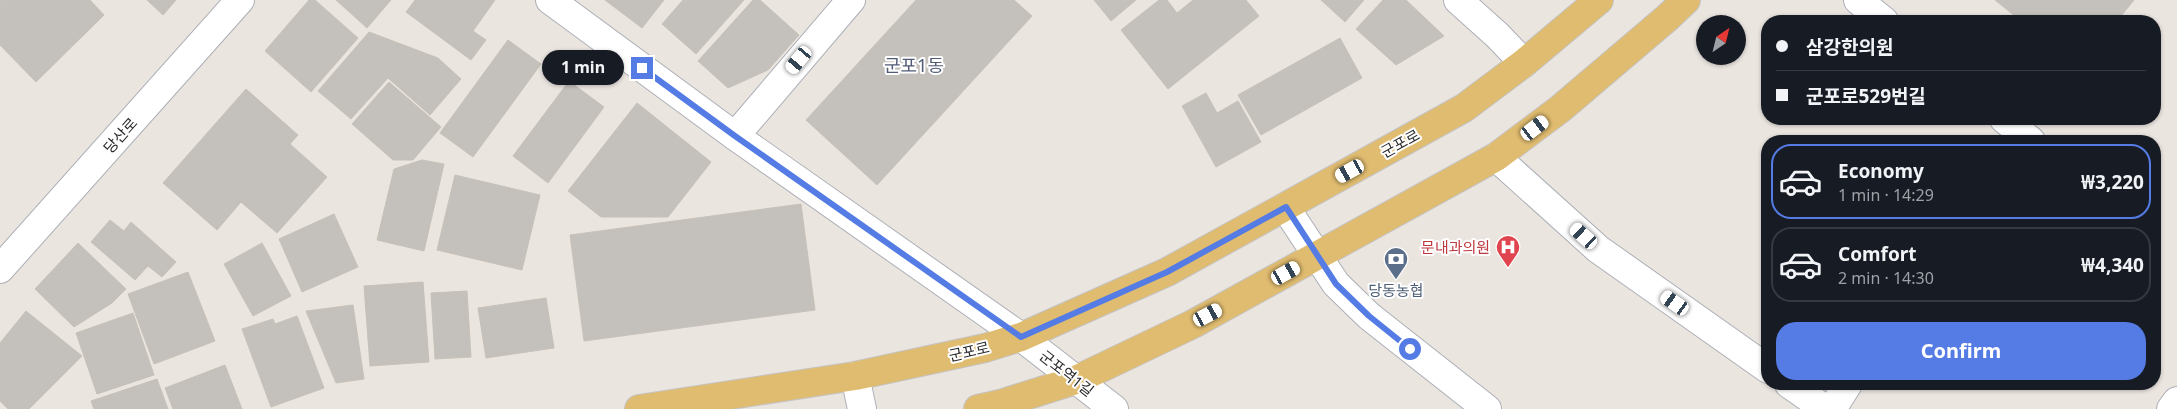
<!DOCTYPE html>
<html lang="en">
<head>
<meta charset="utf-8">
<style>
  :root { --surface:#171b24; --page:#242831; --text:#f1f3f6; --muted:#9ea1a6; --line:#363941; --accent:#547ce4 }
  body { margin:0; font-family:"Noto Sans","Noto Sans KR",sans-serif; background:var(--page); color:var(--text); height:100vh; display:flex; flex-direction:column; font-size:19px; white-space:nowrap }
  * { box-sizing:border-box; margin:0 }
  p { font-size:16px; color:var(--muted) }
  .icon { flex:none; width:28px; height:28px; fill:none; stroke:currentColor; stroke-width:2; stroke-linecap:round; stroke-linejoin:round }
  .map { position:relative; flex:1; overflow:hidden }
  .details { position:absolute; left:1761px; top:135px; width:400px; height:255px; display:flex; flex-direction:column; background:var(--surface); border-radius:20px; box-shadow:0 1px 4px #0004 }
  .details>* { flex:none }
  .top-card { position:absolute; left:1761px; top:15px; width:400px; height:110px; border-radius:20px; box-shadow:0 1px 4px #0004; display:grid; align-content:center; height:110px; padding:0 15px; background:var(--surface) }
  .needle { width:32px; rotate:35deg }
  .controls { position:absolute; left:1696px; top:15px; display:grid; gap:10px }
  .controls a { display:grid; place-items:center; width:50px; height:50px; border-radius:50%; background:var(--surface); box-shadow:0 1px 4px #0004; font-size:25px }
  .end { position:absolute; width:22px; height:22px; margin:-11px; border:6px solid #547ce4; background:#fff; box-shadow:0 0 0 2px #fff }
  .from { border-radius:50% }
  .bubble { position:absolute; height:35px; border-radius:18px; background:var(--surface); box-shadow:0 1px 4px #0004; font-size:16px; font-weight:700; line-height:35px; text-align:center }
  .car { position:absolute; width:15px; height:30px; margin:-15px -8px; border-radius:6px; box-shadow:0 0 4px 1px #0007; background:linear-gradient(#fff 24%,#345 0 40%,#fff 0 76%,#345 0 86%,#fff 0) }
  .top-card b { display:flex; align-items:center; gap:18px; height:48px; font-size:19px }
  .top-card b+b { border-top:1px solid var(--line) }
  .top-card i { width:12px; height:12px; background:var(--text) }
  ul { padding:9px 0 0; list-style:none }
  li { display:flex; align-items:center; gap:15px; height:75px; margin:0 10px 8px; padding:0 5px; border:2px solid var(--line); border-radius:20px }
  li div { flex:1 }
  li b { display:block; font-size:19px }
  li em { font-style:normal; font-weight:700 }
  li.on { border-color:var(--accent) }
  li>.icon { width:45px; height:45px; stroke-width:1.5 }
  .primary-button { display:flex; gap:10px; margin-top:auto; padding:10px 15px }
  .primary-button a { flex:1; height:58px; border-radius:20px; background:var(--accent); color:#fff; font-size:20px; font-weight:700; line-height:58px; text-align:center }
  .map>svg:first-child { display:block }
  .building { fill:#c4c0bb; stroke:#c7c1b9 }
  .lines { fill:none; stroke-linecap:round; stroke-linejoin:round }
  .minor-casing { stroke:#acafb6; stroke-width:30 }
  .major-casing { stroke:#c4c4c4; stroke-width:30 }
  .minor { stroke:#fff; stroke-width:28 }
  .major { stroke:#e0bc70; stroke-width:28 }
  .route { stroke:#547ce4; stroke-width:6 }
  .labels { text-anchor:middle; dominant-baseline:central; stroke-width:4; stroke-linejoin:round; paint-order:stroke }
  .street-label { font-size:15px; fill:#2c2c2c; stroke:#fff }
  .health-label { font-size:15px; fill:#be3a42; stroke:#fff; text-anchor:end }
  .service-label { font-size:15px; fill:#4e5e75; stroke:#fff }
  .quarter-label { font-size:18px; fill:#515b77; stroke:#fff }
</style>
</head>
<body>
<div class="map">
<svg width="2177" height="409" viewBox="0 0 2177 409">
  <rect width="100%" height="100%" fill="#ebe5e0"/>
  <!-- building -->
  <path class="building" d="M0,0H90L104,15L36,82L0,45Z
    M147,0H176L163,15Z
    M309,0H315L358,38L311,92L265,51Z
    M336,0H391L367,28Z
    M415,0H495L473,31L486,40L471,60L406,12Z
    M605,0H664L642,28Z
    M683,0H744L696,54L662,24Z
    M753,0H760L799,35L768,70L728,88L698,61Z
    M916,0H1014L1032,16L877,185L806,120Z
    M1094,0H1136L1111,21Z
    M1159,0H1167L1177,13L1193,0H1246L1259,16L1168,89L1121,30Z
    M1321,0H1364L1345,22Z
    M1383,0H1406L1444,36L1396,65L1356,29Z
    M1995,0H2134L2117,21H2021Z
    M369,32L438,58L461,79L430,115L388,78L351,119L318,91Z
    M1340,38L1362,78L1261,135L1238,95Z
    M508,40L541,64L473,157L440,133Z
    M569,81L604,107L548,183L513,156Z
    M389,82L441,127L413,160H393L352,124Z
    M246,89L298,135L290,144L327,177L277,233L241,202L217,230L163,183Z
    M1206,93L1217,113L1238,101L1261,142L1216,167L1182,106Z
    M637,103L711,162L668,217H601L568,191Z
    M422,160L444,164L424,251L377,240L394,169Z
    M455,175L540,195L522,270L437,250Z
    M801,204L815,310L584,341L570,235Z
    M334,214L358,267L302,292L279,239Z
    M110,220L124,231L131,222L176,262L162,277L148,266L135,280L91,242Z
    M78,243L126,289L112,303L74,327L35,289Z
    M262,243L291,296L253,316L224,264Z
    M188,272L215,341L154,364L128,294Z
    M423,282L429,362L370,366L364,286Z
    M467,291L471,357L435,359L431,293Z
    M546,298L554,348L486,358L478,308Z
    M353,305L364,379L336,383L306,311Z
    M26,311L82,356L29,409H8L0,401V343Z
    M133,313L154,375L97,394L76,333Z
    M297,316L324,388L271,407L242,329L273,319L275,324Z
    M225,365L242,409H173L165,388Z
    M157,379L168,409H94L91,401Z"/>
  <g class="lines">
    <!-- minor casing -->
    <g class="minor-casing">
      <path id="minor" d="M550,0L735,136L1021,337L1114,409
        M1458,0L1497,35L1524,63
        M1858,0L1884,21
        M2004,119L2031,141
        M735,136L851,0
        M1496,157L1598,249L1768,369
        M1285,207L1336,284L1369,316L1487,409
        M0,269L240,0
        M855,376L862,409
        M1789,384L1825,409
        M1832,409L1848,384
        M2171,409L2177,401"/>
    </g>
    <!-- major casing -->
    <g class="major-casing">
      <path id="major" d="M639,409L855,376L985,348L1021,337L1167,272L1464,108L1524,63L1599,0
        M978,409L1000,404L1076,380L1193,324L1496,157L1560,109L1667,18L1686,0"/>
    </g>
    <!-- minor -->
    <use href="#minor" class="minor"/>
    <!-- major -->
    <use href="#major" class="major"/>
  </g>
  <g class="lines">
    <!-- route -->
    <path class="route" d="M642,68L735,136L1021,337L1167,272L1286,207L1336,284L1369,316L1410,349"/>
  </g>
  <!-- icons -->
  <defs>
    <g id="hospital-pin" transform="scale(1.25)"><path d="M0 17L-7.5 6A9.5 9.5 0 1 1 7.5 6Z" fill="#e0444e" stroke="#fff"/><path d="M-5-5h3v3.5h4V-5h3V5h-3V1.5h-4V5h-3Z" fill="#fff"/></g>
    <g id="bank-pin" transform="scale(1.25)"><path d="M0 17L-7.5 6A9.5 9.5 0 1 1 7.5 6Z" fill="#5c6f8a" stroke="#fff"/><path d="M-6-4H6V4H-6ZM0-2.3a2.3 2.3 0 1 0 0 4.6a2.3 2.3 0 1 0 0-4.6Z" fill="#fff"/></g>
  </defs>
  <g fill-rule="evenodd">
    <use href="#hospital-pin" x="1508" y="247"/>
    <use href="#bank-pin" x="1396" y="259"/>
  </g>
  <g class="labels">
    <!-- street labels -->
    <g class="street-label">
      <text transform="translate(120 135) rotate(-48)">당산로</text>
      <text transform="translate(1400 143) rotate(-29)">군포로</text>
      <text transform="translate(969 351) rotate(-13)">군포로</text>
      <text transform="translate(1067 373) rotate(38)">군포역1길</text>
    </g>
    <!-- health labels -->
    <g class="health-label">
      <text x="1490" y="247">문내과의원</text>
    </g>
    <!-- service labels -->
    <g class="service-label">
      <text x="1396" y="290">당동농협</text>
    </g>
    <!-- quarter labels -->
    <g class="quarter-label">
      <text x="914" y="65">군포1동</text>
    </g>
  </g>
</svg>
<div class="controls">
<a><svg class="needle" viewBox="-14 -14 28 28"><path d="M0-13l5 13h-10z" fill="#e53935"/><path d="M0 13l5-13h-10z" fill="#9ea1a6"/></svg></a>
</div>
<i class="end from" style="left:1410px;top:349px"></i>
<i class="end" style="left:642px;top:68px"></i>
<div class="bubble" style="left:542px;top:50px;width:82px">1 min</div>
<i class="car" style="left:799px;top:60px;rotate:220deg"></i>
<i class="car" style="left:1535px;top:128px;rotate:53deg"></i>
<i class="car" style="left:1350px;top:171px;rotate:241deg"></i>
<i class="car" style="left:1584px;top:236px;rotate:312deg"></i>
<i class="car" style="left:1286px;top:273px;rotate:61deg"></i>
<i class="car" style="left:1675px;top:303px;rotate:305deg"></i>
<i class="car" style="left:1208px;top:315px;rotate:62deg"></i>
<div class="top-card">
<b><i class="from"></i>삼강한의원</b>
<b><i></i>군포로529번길</b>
</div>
<section class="details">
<ul>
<li class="on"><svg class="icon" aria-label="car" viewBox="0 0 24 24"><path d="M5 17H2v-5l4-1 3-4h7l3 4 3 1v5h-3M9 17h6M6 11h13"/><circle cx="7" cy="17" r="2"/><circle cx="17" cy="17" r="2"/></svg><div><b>Economy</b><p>1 min · 14:29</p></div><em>₩3,220</em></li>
<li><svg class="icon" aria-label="car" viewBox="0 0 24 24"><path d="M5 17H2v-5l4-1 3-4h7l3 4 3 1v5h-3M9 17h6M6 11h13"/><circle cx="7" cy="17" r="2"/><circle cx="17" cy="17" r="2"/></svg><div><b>Comfort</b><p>2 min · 14:30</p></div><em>₩4,340</em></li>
</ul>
<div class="primary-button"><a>Confirm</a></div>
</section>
</div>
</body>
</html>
